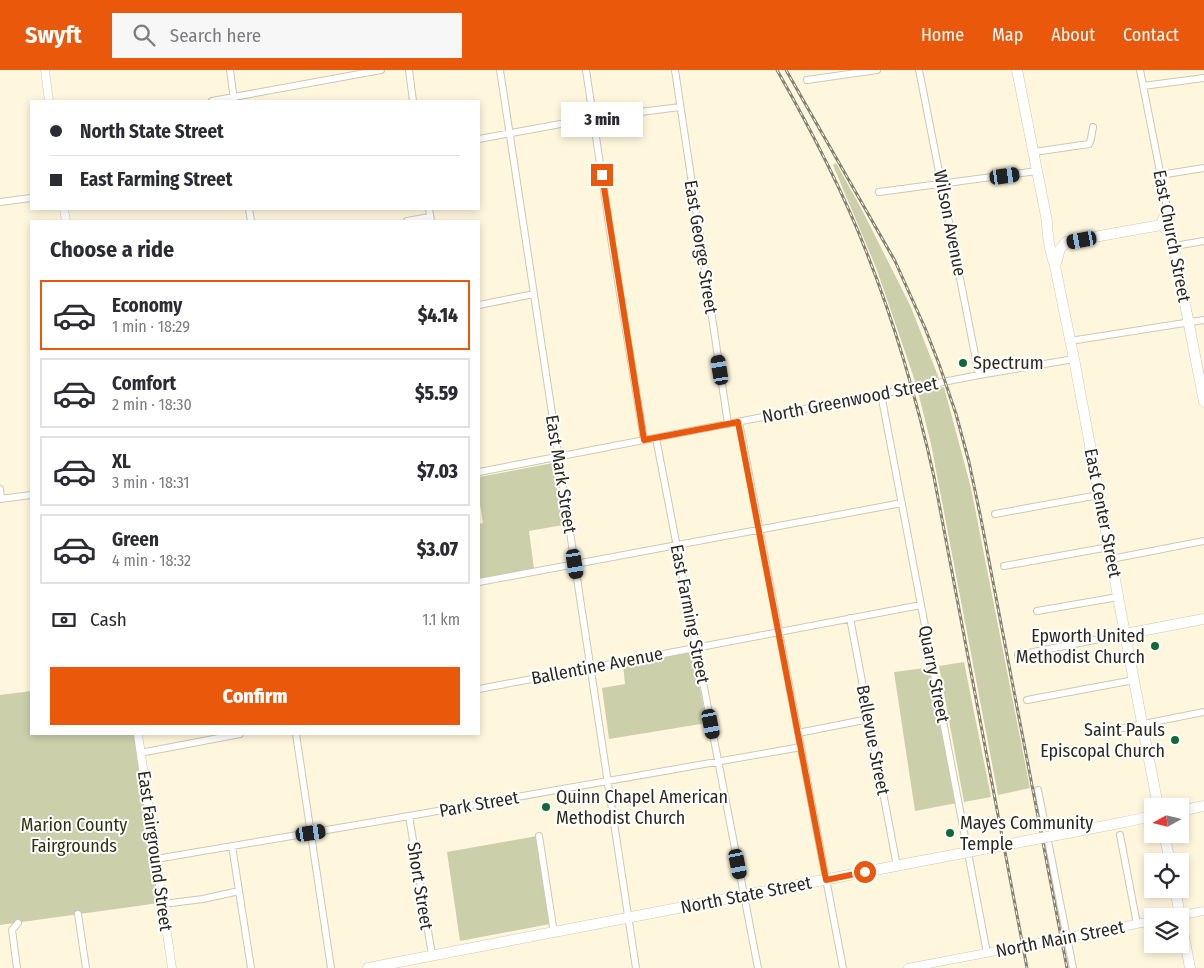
<!DOCTYPE html>
<html lang="en">
<head>
<meta charset="utf-8">
<style>
  :root { --surface:#fff; --page:#f7f7f7; --text:#2b2b33; --muted:#7c7c81; --line:#e1e1e2; --accent:#ea580c }
  body { margin:0; font-family:"Fira Sans Condensed",sans-serif; background:var(--page); color:var(--text); height:100vh; display:flex; flex-direction:column; font-size:19px; white-space:nowrap }
  * { box-sizing:border-box; margin:0 }
  p { font-size:16px; color:var(--muted) }
  .icon { flex:none; width:28px; height:28px; fill:none; stroke:currentColor; stroke-width:2; stroke-linecap:round; stroke-linejoin:round }
  .map { position:relative; flex:1; overflow:hidden }
  .details { position:absolute; left:30px; top:150px; width:450px; height:515px; display:flex; flex-direction:column; background:var(--surface); border-radius:0px; box-shadow:0 2px 8px #0003 }
  .details>* { flex:none }
  .guide { position:absolute; left:30px; top:30px; width:450px; height:110px; border-radius:0px; box-shadow:0 2px 8px #0003; display:grid; align-content:center; height:110px; padding:0 20px; background:var(--surface) }
  .needle { width:32px; rotate:262deg }
  .tools { position:absolute; left:1144px; top:728px; display:grid; gap:10px }
  .tools a { display:grid; place-items:center; width:45px; height:45px; border-radius:0px; background:var(--surface); box-shadow:0 2px 8px #0003; font-size:25px }
  .end { position:absolute; width:22px; height:22px; margin:-11px; border:6px solid #ea580c; background:#fff; box-shadow:0 0 0 2px #fff }
  .from { border-radius:50% }
  .bubble { position:absolute; height:35px; border-radius:0px; background:var(--surface); box-shadow:0 2px 8px #0003; font-size:16px; font-weight:800; line-height:35px; text-align:center }
  .car { position:absolute; width:15px; height:30px; margin:-15px -8px; border-radius:6px; box-shadow:0 0 4px 1px #0007; background:linear-gradient(#222 24%,#8ab4d8 0 40%,#222 0 76%,#8ab4d8 0 86%,#222 0) }
  .guide b { display:flex; align-items:center; gap:18px; height:48px; font-size:19px }
  .guide b+b { border-top:1px solid var(--line) }
  .guide i { width:12px; height:12px; background:var(--text) }
  ul { padding:0; list-style:none }
  li { display:flex; align-items:center; gap:15px; height:70px; margin:0 10px 8px; padding:0 10px; border:2px solid var(--line); border-radius:0px }
  li div { flex:1 }
  li b { display:block; font-size:19px }
  li em { font-style:normal; font-weight:800 }
  li.on { border-color:var(--accent) }
  li>.icon { width:45px; height:45px; stroke-width:1.5 }
  h2 { padding:0 20px; font-size:22px; line-height:60px }
  .pay { display:flex; align-items:center; gap:12px; height:55px; padding:0 20px; font-size:19px }
  .pay p { margin-inline-start:auto }
  .cta { display:flex; gap:10px; margin-top:auto; padding:10px 20px }
  .cta a { flex:1; height:58px; border-radius:0px; background:var(--accent); color:#fff; font-size:20px; font-weight:800; line-height:58px; text-align:center }
  header { display:flex; align-items:center; gap:30px; box-sizing:border-box; height:70px; padding:0 25px; background:var(--accent); color:#fff }
  header strong { font-size:24px }
  nav { display:flex; gap:28px; margin-inline-start:auto; font-size:18px }
  .search { width:350px; height:45px; background:var(--page); display:flex; align-items:center; gap:12px; box-sizing:border-box; padding:0 18px; border-radius:0px; color:var(--muted); font-size:19px }
  .map>svg:first-child { display:block }
  .green { fill:#cbcfaa }
  .lines { fill:none; stroke-linecap:round; stroke-linejoin:round }
  .minor-casing { stroke:#cfc8af; stroke-width:8 }
  .tertiary-casing { stroke:#cfc8af; stroke-width:9 }
  .primary-casing { stroke:#cfc8af; stroke-width:11 }
  .minor { stroke:#fff; stroke-width:6 }
  .tertiary { stroke:#fff; stroke-width:8 }
  .primary { stroke:#fff; stroke-width:10 }
  .rail-casing { stroke:#858070; stroke-width:3 }
  .rail { stroke:#fff; stroke-width:1; stroke-dasharray:4; stroke-linecap:butt }
  .primary-bridge-casing { stroke:#cfc8af; stroke-width:11; stroke-linecap:butt }
  .primary-bridge { stroke:#fff; stroke-width:10 }
  .route { stroke:#ea580c; stroke-width:6 }
  .poi-dot { fill:#0f693b; stroke:#fff; stroke-width:2 }
  .labels { text-anchor:middle; dominant-baseline:central; stroke-width:4; stroke-linejoin:round; paint-order:stroke }
  .street-label { font-size:18px; fill:#2c291f; stroke:#fff }
  .poi-label { font-size:18px; fill:#2c291f; stroke:#fff; text-anchor:start }
  .park-label { font-size:18px; fill:#2f320e; stroke:#fff }
</style>
</head>
<body>
<header>
<strong>Swyft</strong>
<div class="search"><svg class="icon" aria-label="search" viewBox="0 0 24 24"><circle cx="10" cy="10" r="6"/><path d="M15 15l6 6"/></svg>Search here</div>
<nav><a>Home</a><a>Map</a><a>About</a><a>Contact</a></nav>
</header>
<div class="map">
<svg width="1204" height="898" viewBox="0 0 1204 898">
  <rect width="100%" height="100%" fill="#fff7dd"/>
  <!-- green -->
  <path class="green" d="M836,93L861,138L910,235L940,311L916,314L877,200L833,95Z
    M944,317L971,418L1030,718L998,725L931,374L918,322Z
    M553,393L563,455L529,461L534,499L480,510L479,501V454L483,453L479,429V407Z
    M692,580L707,653L609,669L602,618L625,614L623,594Z
    M964,592L991,727L964,732L939,596Z
    M933,597L957,733L915,741L894,602Z
    M31,621V664H134L159,833L0,855V625Z
    M537,766L550,854L460,871L447,782Z"/>
  <g class="lines">
    <!-- minor casing -->
    <g class="minor-casing">
      <path id="minor" d="M230,0L234,30
        M409,0L413,31
        M500,0L636,898
        M586,0L613,181L644,370
        M675,0L728,354
        M919,0L979,305
        M1140,0L1172,163
        M807,10L877,0
        M1143,16L1204,8
        M212,31L381,0
        M479,69L593,48L680,37
        M1034,82L1089,74L1091,69L1093,57
        M1160,105L1204,98
        M879,122L1037,101
        M0,132L31,128
        M249,139L251,151
        M429,139L431,151
        M407,151L430,147
        M1174,176L1204,171
        M479,235L534,224
        M1070,271L1204,250
        M881,324L987,883
        M739,352L843,898
        M656,368L758,898
        M479,402L979,305L1074,289
        M0,419L1,429
        M0,429L31,425
        M995,444L1099,425
        M1111,489L1204,471
        M1004,496L1109,477
        M479,512L902,433
        M1037,541L1118,527
        M850,548L896,791
        M1018,585L1125,564
        M479,619L921,535
        M1027,630L1134,610
        M798,663L869,649
        M1098,663L1204,642
        M296,664L331,898
        M140,683L240,664
        M1038,720L1073,898
        M409,746L432,885
        M1120,765L1137,854
        M539,766L554,863
        M232,776L251,898
        M156,789L409,746L801,677
        M163,834L203,829L239,821
        M78,844L86,898
        M17,898L12,860L18,853"/>
    </g>
    <!-- tertiary casing -->
    <g class="tertiary-casing">
      <path id="tertiary" d="M45,0L49,31
        M64,139L66,151
        M138,664L172,898
        M1177,846L1204,841
        M908,898L1152,851"/>
    </g>
    <!-- primary casing -->
    <g class="primary-casing">
      <path id="primary" d="M1017,0L1047,151C1047,167 1050,181 1055,196L1074,289L1125,564L1158,736
        M1161,155L1167,139
        M1055,196L1060,179L1066,172L1161,155L1167,160L1172,167L1204,332
        M1125,564L1204,549
        M1180,741L1204,736
        M1125,752L1152,746
        M1164,764L1170,791
        M1175,819L1190,898
        M368,898L916,792"/>
    </g>
    <!-- minor -->
    <use href="#minor" class="minor"/>
    <!-- tertiary -->
    <use href="#tertiary" class="tertiary"/>
    <!-- primary -->
    <use href="#primary" class="primary"/>
    <!-- rail casing -->
    <g class="rail-casing">
      <path id="rail" d="M777,0C810,58 842,119 866,181C895,254 917,330 934,407L1027,898
        M786,0L895,191L925,258L939,294L956,344L969,392L981,449L1067,898"/>
    </g>
    <!-- rail -->
    <use href="#rail" class="rail"/>
    <!-- primary-bridge casing -->
    <g class="primary-bridge-casing">
      <path id="primary-bridge" d="M916,792L1125,752"/>
    </g>
    <!-- primary-bridge -->
    <use href="#primary-bridge" class="primary-bridge"/>
  </g>
  <g class="lines">
    <!-- route -->
    <path class="route" d="M602,105L644,370L738,352L826,810L865,802"/>
  </g>
  <!-- markers -->
  <g class="poi-dot">
    <circle cx="963" cy="293" r="5"/>
    <circle cx="1155" cy="576" r="5"/>
    <circle cx="1175" cy="670" r="5"/>
    <circle cx="546" cy="737" r="5"/>
    <circle cx="950" cy="763" r="5"/>
  </g>
  <g class="labels">
    <!-- street labels -->
    <g class="street-label">
      <text transform="translate(950 153) rotate(79)">Wilson Avenue</text>
      <text transform="translate(1172 166) rotate(79)">East Church Street</text>
      <text transform="translate(701 177) rotate(81)">East George Street</text>
      <text transform="translate(850 330) rotate(-11)">North Greenwood Street</text>
      <text transform="translate(561 404) rotate(81)">East Mark Street</text>
      <text transform="translate(1103 443) rotate(79)">East Center Street</text>
      <text transform="translate(690 544) rotate(79)">East Farming Street</text>
      <text transform="translate(597 596) rotate(-11)">Ballentine Avenue</text>
      <text transform="translate(934 604) rotate(79)">Quarry Street</text>
      <text transform="translate(873 670) rotate(79)">Bellevue Street</text>
      <text transform="translate(479 734) rotate(-10)">Park Street</text>
      <text transform="translate(155 781) rotate(82)">East Fairground Street</text>
      <text transform="translate(420 816) rotate(81)">Short Street</text>
      <text transform="translate(746 825) rotate(-11)">North State Street</text>
      <text transform="translate(1060 869) rotate(-11)">North Main Street</text>
    </g>
    <!-- poi labels -->
    <g class="poi-label">
      <text x="973" y="293">Spectrum</text>
      <text x="1145" y="566" text-anchor="end">Epworth United<tspan x="1145" dy="21">Methodist Church</tspan></text>
      <text x="1165" y="660" text-anchor="end">Saint Pauls<tspan x="1165" dy="21">Episcopal Church</tspan></text>
      <text x="556" y="727">Quinn Chapel American<tspan x="556" dy="21">Methodist Church</tspan></text>
      <text x="960" y="753">Mayes Community<tspan x="960" dy="21">Temple</tspan></text>
    </g>
    <!-- park labels -->
    <g class="park-label">
      <text x="74" y="755">Marion County<tspan x="74" dy="21">Fairgrounds</tspan></text>
    </g>
  </g>
</svg>
<div class="tools">
<a><svg class="needle" viewBox="-14 -14 28 28"><path d="M0-13l5 13h-10z" fill="#e53935"/><path d="M0 13l5-13h-10z" fill="#7c7c81"/></svg></a>
<a><svg class="icon" aria-label="locate" viewBox="0 0 24 24"><circle cx="12" cy="12" r="6"/><path d="M12 2v4M12 18v4M2 12h4M18 12h4"/></svg></a>
<a><svg class="icon" aria-label="layers" viewBox="0 0 24 24"><path d="M12 4l9 5-9 5-9-5zM3 14l9 5 9-5"/></svg></a>
</div>
<i class="end from" style="left:865px;top:802px"></i>
<i class="end" style="left:602px;top:105px"></i>
<div class="bubble" style="left:561px;top:32px;width:82px">3 min</div>
<i class="car" style="left:1005px;top:106px;rotate:82deg"></i>
<i class="car" style="left:1082px;top:170px;rotate:260deg"></i>
<i class="car" style="left:720px;top:300px;rotate:351deg"></i>
<i class="car" style="left:575px;top:494px;rotate:171deg"></i>
<i class="car" style="left:711px;top:654px;rotate:169deg"></i>
<i class="car" style="left:311px;top:763px;rotate:81deg"></i>
<i class="car" style="left:738px;top:794px;rotate:169deg"></i>
<div class="guide">
<b><i class="from"></i>North State Street</b>
<b><i></i>East Farming Street</b>
</div>
<section class="details">
<h2>Choose a ride</h2>
<ul>
<li class="on"><svg class="icon" aria-label="car" viewBox="0 0 24 24"><path d="M5 17H2v-5l4-1 3-4h7l3 4 3 1v5h-3M9 17h6M6 11h13"/><circle cx="7" cy="17" r="2"/><circle cx="17" cy="17" r="2"/></svg><div><b>Economy</b><p>1 min · 18:29</p></div><em>$4.14</em></li>
<li><svg class="icon" aria-label="car" viewBox="0 0 24 24"><path d="M5 17H2v-5l4-1 3-4h7l3 4 3 1v5h-3M9 17h6M6 11h13"/><circle cx="7" cy="17" r="2"/><circle cx="17" cy="17" r="2"/></svg><div><b>Comfort</b><p>2 min · 18:30</p></div><em>$5.59</em></li>
<li><svg class="icon" aria-label="car" viewBox="0 0 24 24"><path d="M5 17H2v-5l4-1 3-4h7l3 4 3 1v5h-3M9 17h6M6 11h13"/><circle cx="7" cy="17" r="2"/><circle cx="17" cy="17" r="2"/></svg><div><b>XL</b><p>3 min · 18:31</p></div><em>$7.03</em></li>
<li><svg class="icon" aria-label="car" viewBox="0 0 24 24"><path d="M5 17H2v-5l4-1 3-4h7l3 4 3 1v5h-3M9 17h6M6 11h13"/><circle cx="7" cy="17" r="2"/><circle cx="17" cy="17" r="2"/></svg><div><b>Green</b><p>4 min · 18:32</p></div><em>$3.07</em></li>
</ul>
<div class="pay"><svg class="icon" aria-label="cash" viewBox="0 0 24 24"><path d="M3 7h18v10H3z"/><circle cx="12" cy="12" r="2"/></svg>Cash<p>1.1 km</p></div>
<div class="cta"><a>Confirm</a></div>
</section>
</div>
</body>
</html>
